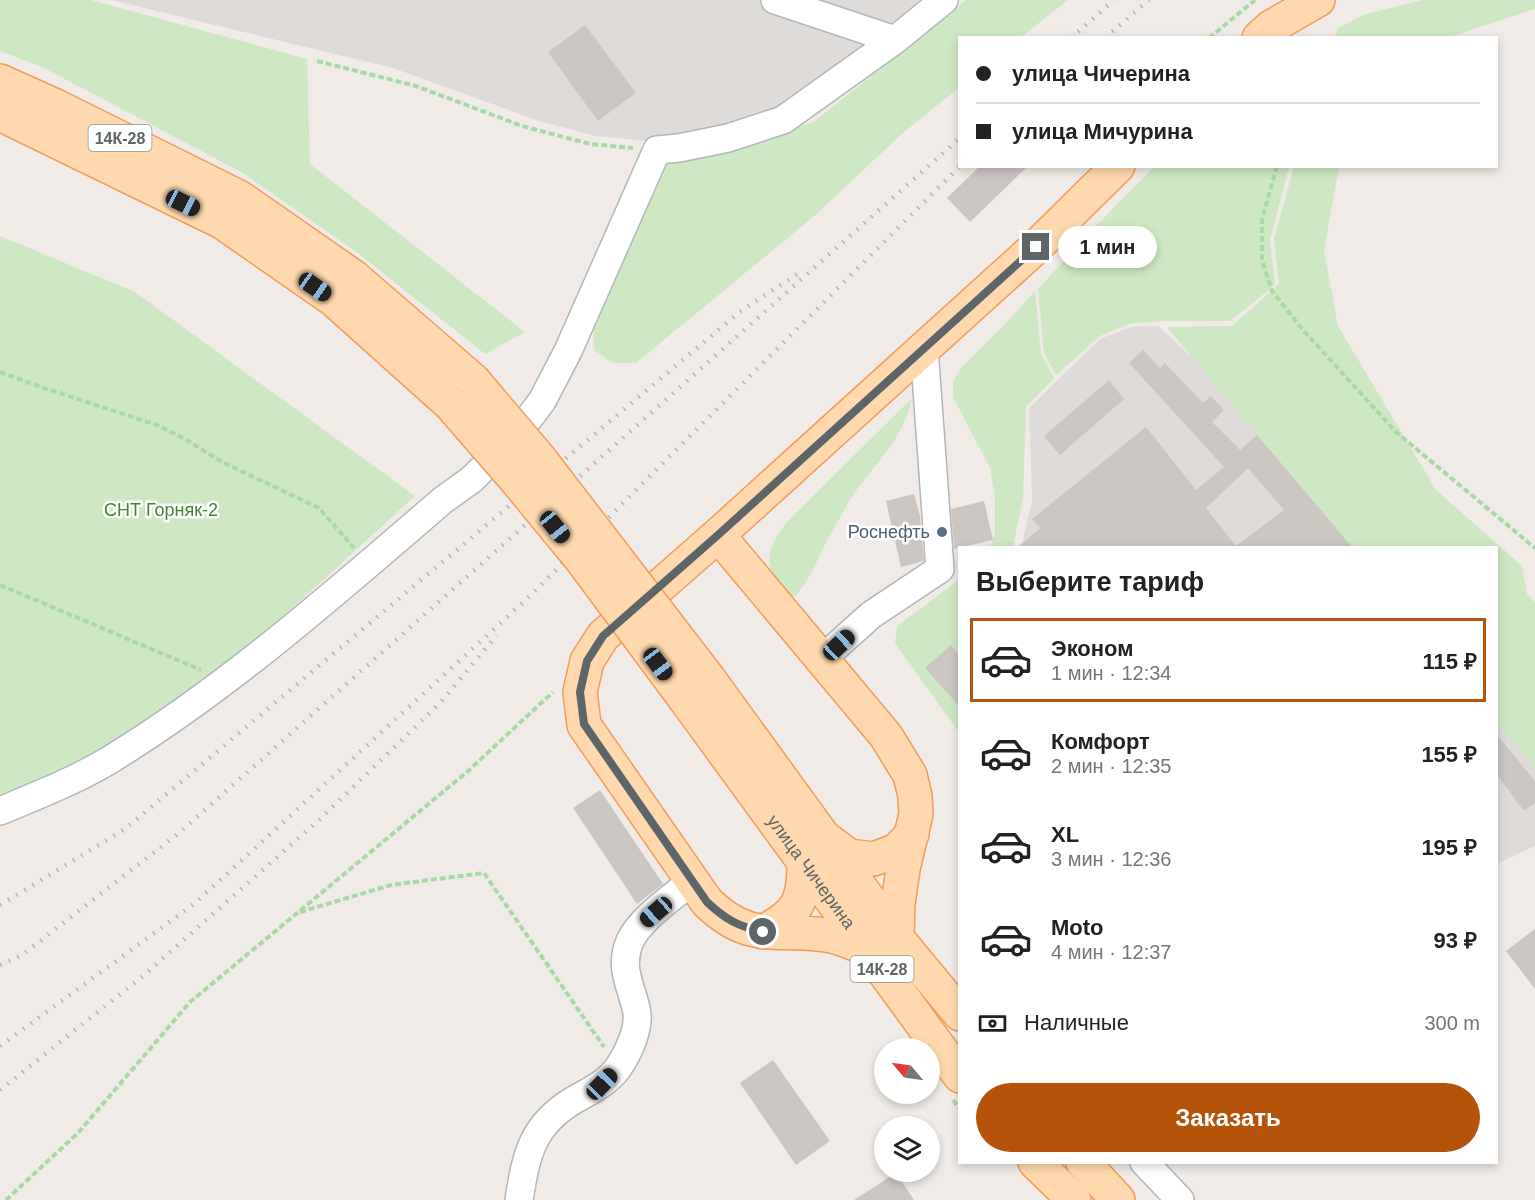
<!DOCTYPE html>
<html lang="ru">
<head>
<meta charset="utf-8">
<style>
  :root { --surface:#fff; --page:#f6f6f6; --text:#222; --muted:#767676; --line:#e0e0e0; --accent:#b45309 }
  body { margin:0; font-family:Arial,sans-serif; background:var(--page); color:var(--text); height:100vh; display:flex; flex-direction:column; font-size:22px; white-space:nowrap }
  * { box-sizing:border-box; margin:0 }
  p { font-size:20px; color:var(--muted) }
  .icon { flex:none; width:33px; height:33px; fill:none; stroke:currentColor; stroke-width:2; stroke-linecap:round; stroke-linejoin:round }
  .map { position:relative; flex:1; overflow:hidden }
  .sheet { position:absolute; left:958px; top:546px; width:540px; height:618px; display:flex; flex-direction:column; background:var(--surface); border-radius:0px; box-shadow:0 3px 9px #0003 }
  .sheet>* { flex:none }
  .hud { position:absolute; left:958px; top:36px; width:540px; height:132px; border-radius:0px; box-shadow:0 3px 9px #0003; display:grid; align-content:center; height:132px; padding:0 18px; background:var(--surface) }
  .needle { width:39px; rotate:299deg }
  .buttons { position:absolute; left:874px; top:1038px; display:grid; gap:12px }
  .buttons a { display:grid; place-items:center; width:66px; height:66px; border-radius:50%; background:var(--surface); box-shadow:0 3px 9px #0003; font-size:30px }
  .end { position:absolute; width:27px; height:27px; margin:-14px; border:8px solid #5e6567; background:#fff; box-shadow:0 0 0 3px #fff }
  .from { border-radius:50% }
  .bubble { position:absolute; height:42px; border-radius:21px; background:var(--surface); box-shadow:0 3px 9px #0003; font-size:20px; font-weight:700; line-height:42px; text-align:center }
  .car { position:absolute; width:18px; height:36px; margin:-18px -9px; border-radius:8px; box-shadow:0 0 4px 2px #0007; background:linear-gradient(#222 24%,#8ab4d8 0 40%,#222 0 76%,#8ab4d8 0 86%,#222 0) }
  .hud b { display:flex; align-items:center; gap:21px; height:57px; font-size:22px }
  .hud b+b { border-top:2px solid var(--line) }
  .hud i { width:15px; height:15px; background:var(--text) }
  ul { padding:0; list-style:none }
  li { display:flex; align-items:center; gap:18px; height:84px; margin:0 12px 9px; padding:0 6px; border:3px solid transparent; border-radius:0px }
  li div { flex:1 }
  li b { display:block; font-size:22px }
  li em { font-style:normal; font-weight:700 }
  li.active { border-color:var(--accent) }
  li>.icon { width:54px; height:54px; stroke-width:1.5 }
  h2 { padding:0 18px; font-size:27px; line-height:72px }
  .pay { display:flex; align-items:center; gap:15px; height:66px; padding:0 18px; font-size:22px }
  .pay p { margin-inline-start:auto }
  .button { display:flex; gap:12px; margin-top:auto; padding:12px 18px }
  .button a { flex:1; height:69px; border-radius:36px; background:var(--accent); color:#fff; font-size:24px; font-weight:700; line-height:69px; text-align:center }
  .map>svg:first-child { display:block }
  .industrial { fill:#dfdbd9 }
  .green { fill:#cee8c3 }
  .building { fill:#ccc6c3; fill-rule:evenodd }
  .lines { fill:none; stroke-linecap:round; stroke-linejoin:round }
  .minor-casing { stroke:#b2b7b9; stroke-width:30 }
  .major-casing { stroke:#f49b5c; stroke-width:36 }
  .path { stroke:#a8daa6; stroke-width:4; stroke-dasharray:6 3; stroke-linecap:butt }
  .minor { stroke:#fff; stroke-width:27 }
  .major { stroke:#ffd9ad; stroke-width:33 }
  .rail { stroke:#b3b4b5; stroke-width:4.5; stroke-dasharray:1.5 8; stroke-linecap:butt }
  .major-bridge-casing { stroke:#f49b5c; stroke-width:36; stroke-linecap:butt }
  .major-bridge { stroke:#ffd9ad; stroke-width:33 }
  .route { stroke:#5e6567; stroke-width:8 }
  .service-dot { fill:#5c6f8a; stroke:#fff; stroke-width:2 }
  .labels { text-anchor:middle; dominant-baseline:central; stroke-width:5; stroke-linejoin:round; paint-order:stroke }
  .shield { fill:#fff; stroke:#8e9395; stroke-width:1.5 }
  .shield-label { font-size:16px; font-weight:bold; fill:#5e6567 }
  .park-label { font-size:18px; fill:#468232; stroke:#fff }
  .service-label { font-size:18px; fill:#4e5e75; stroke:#fff; text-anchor:end }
  .street-label { font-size:18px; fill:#5e6567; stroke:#fff }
</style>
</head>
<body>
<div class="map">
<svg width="1535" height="1200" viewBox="0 0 1535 1200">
  <rect width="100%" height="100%" fill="#f0ebe6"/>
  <!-- industrial -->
  <path class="industrial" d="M111,0H928L797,102L722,130L656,142L596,136L539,121L393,68Z
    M1158,326L1238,400L1382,548H1021L1032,500L1029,408L1100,339L1131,327Z
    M1497,710L1535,763V846L1497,864Z"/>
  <!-- green -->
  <path class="green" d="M0,0H91L307,59L310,164L525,332L485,354L358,253L243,173L44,68L0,51Z
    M966,0H1068L1021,37L960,38V87L904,132L812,218L636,363H613L594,350L593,322L664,164L736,151L815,121Z
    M1423,0H1535V9L1449,37H1335L1338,28L1366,14Z
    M1154,167H1289L1270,240L1275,285L1230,321H1167L1132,323L1100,336L1056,375L1044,353L1038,289L1095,227Z
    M1294,167H1339L1324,250L1338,326L1436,490L1522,566L1527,594L1535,602V768L1497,722V548L1351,547L1167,327L1232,326L1279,284L1274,239Z
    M0,236L135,292L415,496L230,665L0,824Z
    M1035,291L1041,354L1054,378L1026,407L1023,498L1013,547H990L995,534V497L990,468L953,397V382L960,369L1007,322Z
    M912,398C905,436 877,462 855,492C847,504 841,516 834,528C820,551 813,577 795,596L782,595C764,565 765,549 787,522Z
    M960,579V725L958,731L895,643L897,626Z"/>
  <!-- building -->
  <path class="building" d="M585,25L636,93L598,121L548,52Z
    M980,166H1028L970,222L947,198Z
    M1143,350L1160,368L1165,363L1203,403L1211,396L1224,410L1212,422L1240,450L1257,435L1353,548H1017L1040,528L1032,519L1146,427L1196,490L1224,467L1129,363ZM1248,468L1284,510L1236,546L1206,508Z
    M1109,380L1124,399L1060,455L1044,436Z
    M914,494L920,516L924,561L901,567L886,501Z
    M984,501L993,540L954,549L951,509Z
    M951,645L960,656V707L925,668Z
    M1497,735L1535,781V803L1524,811L1497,775Z
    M600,790L663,884L637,904L573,808Z
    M1535,929V989L1506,951Z
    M773,1060L830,1141L796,1165L740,1083Z
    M896,1173L914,1200H854Z"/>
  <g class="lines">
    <!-- minor casing -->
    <g class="minor-casing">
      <path id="minor" d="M775,0L895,40
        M822,659L871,615L940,569L924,348
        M0,811C36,796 74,781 108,761C229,687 336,592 443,500L471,480L514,438L542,401L568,351L657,150L679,148L728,138L783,120L895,40L944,0
        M1144,1162L1180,1200
        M519,1200C526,1155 532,1125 574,1100C590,1091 607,1083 618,1068C629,1052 641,1026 636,1008C630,983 619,967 630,941C640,919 674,896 693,880"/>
    </g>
    <!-- major casing -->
    <g class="major-casing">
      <g id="major">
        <path d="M1259,38L1271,27L1318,0"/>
        <path d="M0,81L58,107L239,197L354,277L473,380"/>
        <path d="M0,114L222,222L334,300L450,404"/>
        <path d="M718,535L886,736L910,775L915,796L916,814L903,869L898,904L897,938"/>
        <path d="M709,679L897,938L960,1014"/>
        <path id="s1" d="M685,699L960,1076"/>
        <path d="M829,841L849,856L874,859L897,850L912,834"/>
        <path d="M763,932C798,913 804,902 804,863"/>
        <path d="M869,950C855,944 840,937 825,935C774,928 749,943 707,902L584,725L580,692L587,661L603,636L718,535L1036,247L1118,166"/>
        <path d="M1035,1162L1074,1200"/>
        <path d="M1083,1162L1118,1200"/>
      </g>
    </g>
    <!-- path -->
    <path class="path" d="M1209,38L1255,0
      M317,61L416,86L522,126L590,144L633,148
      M1277,166L1262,219V260L1272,291L1303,330L1396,432L1535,548
      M0,372L41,387L157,425L185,439L222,462L319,508L354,548
      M0,585L201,670
      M300,912L391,885L484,873L604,1047
      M953,1100L960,1109
      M6,1200L78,1133L190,1002L467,772L553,692"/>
    <!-- minor -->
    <use href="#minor" class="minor"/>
    <!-- major -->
    <use href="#major" class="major"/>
    <!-- rail -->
    <path class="rail" d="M1071,38L1114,0
      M1105,38L1149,0
      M0,905L125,829L741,311L802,271
      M0,965L22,955L179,833L960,138
      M0,1046L194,904L530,596L960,166
      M0,1090L143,976L319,820L441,702L497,635"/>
    <!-- major-bridge casing -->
    <g class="major-bridge-casing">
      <path id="major-bridge" d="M473,380L540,459L709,679
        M450,404L516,480L581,559L685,699"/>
    </g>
    <!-- major-bridge -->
    <use href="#major-bridge" class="major-bridge"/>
  </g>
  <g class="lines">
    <!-- route -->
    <path class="route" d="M763,932C738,926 726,920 707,902L584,724L580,692L587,661L603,636L718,535L1036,247"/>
  </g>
  <!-- markers -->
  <circle class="service-dot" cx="942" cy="532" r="6"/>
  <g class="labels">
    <!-- shield labels -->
    <g class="shield">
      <rect x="88.5" y="125" width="63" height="26" rx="4.5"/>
      <rect x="850.5" y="956" width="63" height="26" rx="4.5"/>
    </g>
    <g class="shield-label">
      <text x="120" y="138">14К-28</text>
      <text x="882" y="969">14К-28</text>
    </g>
    <!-- park labels -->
    <g class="park-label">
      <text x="161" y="510">СНТ Горняк-2</text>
    </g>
    <!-- service labels -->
    <g class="service-label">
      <text x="930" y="532">Роснефть</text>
    </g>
    <!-- street labels -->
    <g class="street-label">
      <text stroke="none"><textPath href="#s1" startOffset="214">улица Чичерина</textPath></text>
    </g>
  </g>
</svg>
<div class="buttons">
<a><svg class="needle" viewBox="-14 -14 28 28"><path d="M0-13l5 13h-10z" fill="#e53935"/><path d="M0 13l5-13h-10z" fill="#767676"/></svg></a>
<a><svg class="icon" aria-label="layers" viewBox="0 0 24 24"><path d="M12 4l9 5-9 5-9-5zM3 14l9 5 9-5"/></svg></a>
</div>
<i class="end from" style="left:763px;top:932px"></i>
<i class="end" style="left:1036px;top:247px"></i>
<div class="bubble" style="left:1058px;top:226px;width:99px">1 мин</div>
<i class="car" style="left:183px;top:203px;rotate:116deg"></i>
<i class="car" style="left:315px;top:287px;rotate:125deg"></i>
<i class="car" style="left:555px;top:527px;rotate:141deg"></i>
<i class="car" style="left:839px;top:645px;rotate:47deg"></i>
<i class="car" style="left:658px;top:664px;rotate:143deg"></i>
<i class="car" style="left:656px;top:912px;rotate:229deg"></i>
<i class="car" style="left:602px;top:1084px;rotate:44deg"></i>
<div class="hud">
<b><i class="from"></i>улица Чичерина</b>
<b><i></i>улица Мичурина</b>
</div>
<section class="sheet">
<h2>Выберите тариф</h2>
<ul>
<li class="active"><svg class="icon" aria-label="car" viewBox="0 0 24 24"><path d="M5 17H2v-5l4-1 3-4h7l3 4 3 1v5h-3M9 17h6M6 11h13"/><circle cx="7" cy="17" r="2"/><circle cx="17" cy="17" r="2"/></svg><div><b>Эконом</b><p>1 мин · 12:34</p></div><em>115 ₽</em></li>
<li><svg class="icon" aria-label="car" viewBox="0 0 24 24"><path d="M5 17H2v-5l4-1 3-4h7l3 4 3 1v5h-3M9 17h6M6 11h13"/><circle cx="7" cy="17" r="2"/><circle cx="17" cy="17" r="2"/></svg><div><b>Комфорт</b><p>2 мин · 12:35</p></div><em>155 ₽</em></li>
<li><svg class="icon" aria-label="car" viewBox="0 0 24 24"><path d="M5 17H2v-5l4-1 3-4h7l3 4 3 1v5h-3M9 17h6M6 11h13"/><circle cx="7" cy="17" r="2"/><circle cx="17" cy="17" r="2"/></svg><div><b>XL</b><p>3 мин · 12:36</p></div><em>195 ₽</em></li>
<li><svg class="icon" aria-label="car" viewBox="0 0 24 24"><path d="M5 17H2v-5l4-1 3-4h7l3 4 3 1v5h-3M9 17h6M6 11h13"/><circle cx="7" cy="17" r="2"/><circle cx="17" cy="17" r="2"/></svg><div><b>Moto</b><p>4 мин · 12:37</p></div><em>93 ₽</em></li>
</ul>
<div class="pay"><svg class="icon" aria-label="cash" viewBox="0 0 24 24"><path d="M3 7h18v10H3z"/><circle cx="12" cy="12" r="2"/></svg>Наличные<p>300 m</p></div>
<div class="button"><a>Заказать</a></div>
</section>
</div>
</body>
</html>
